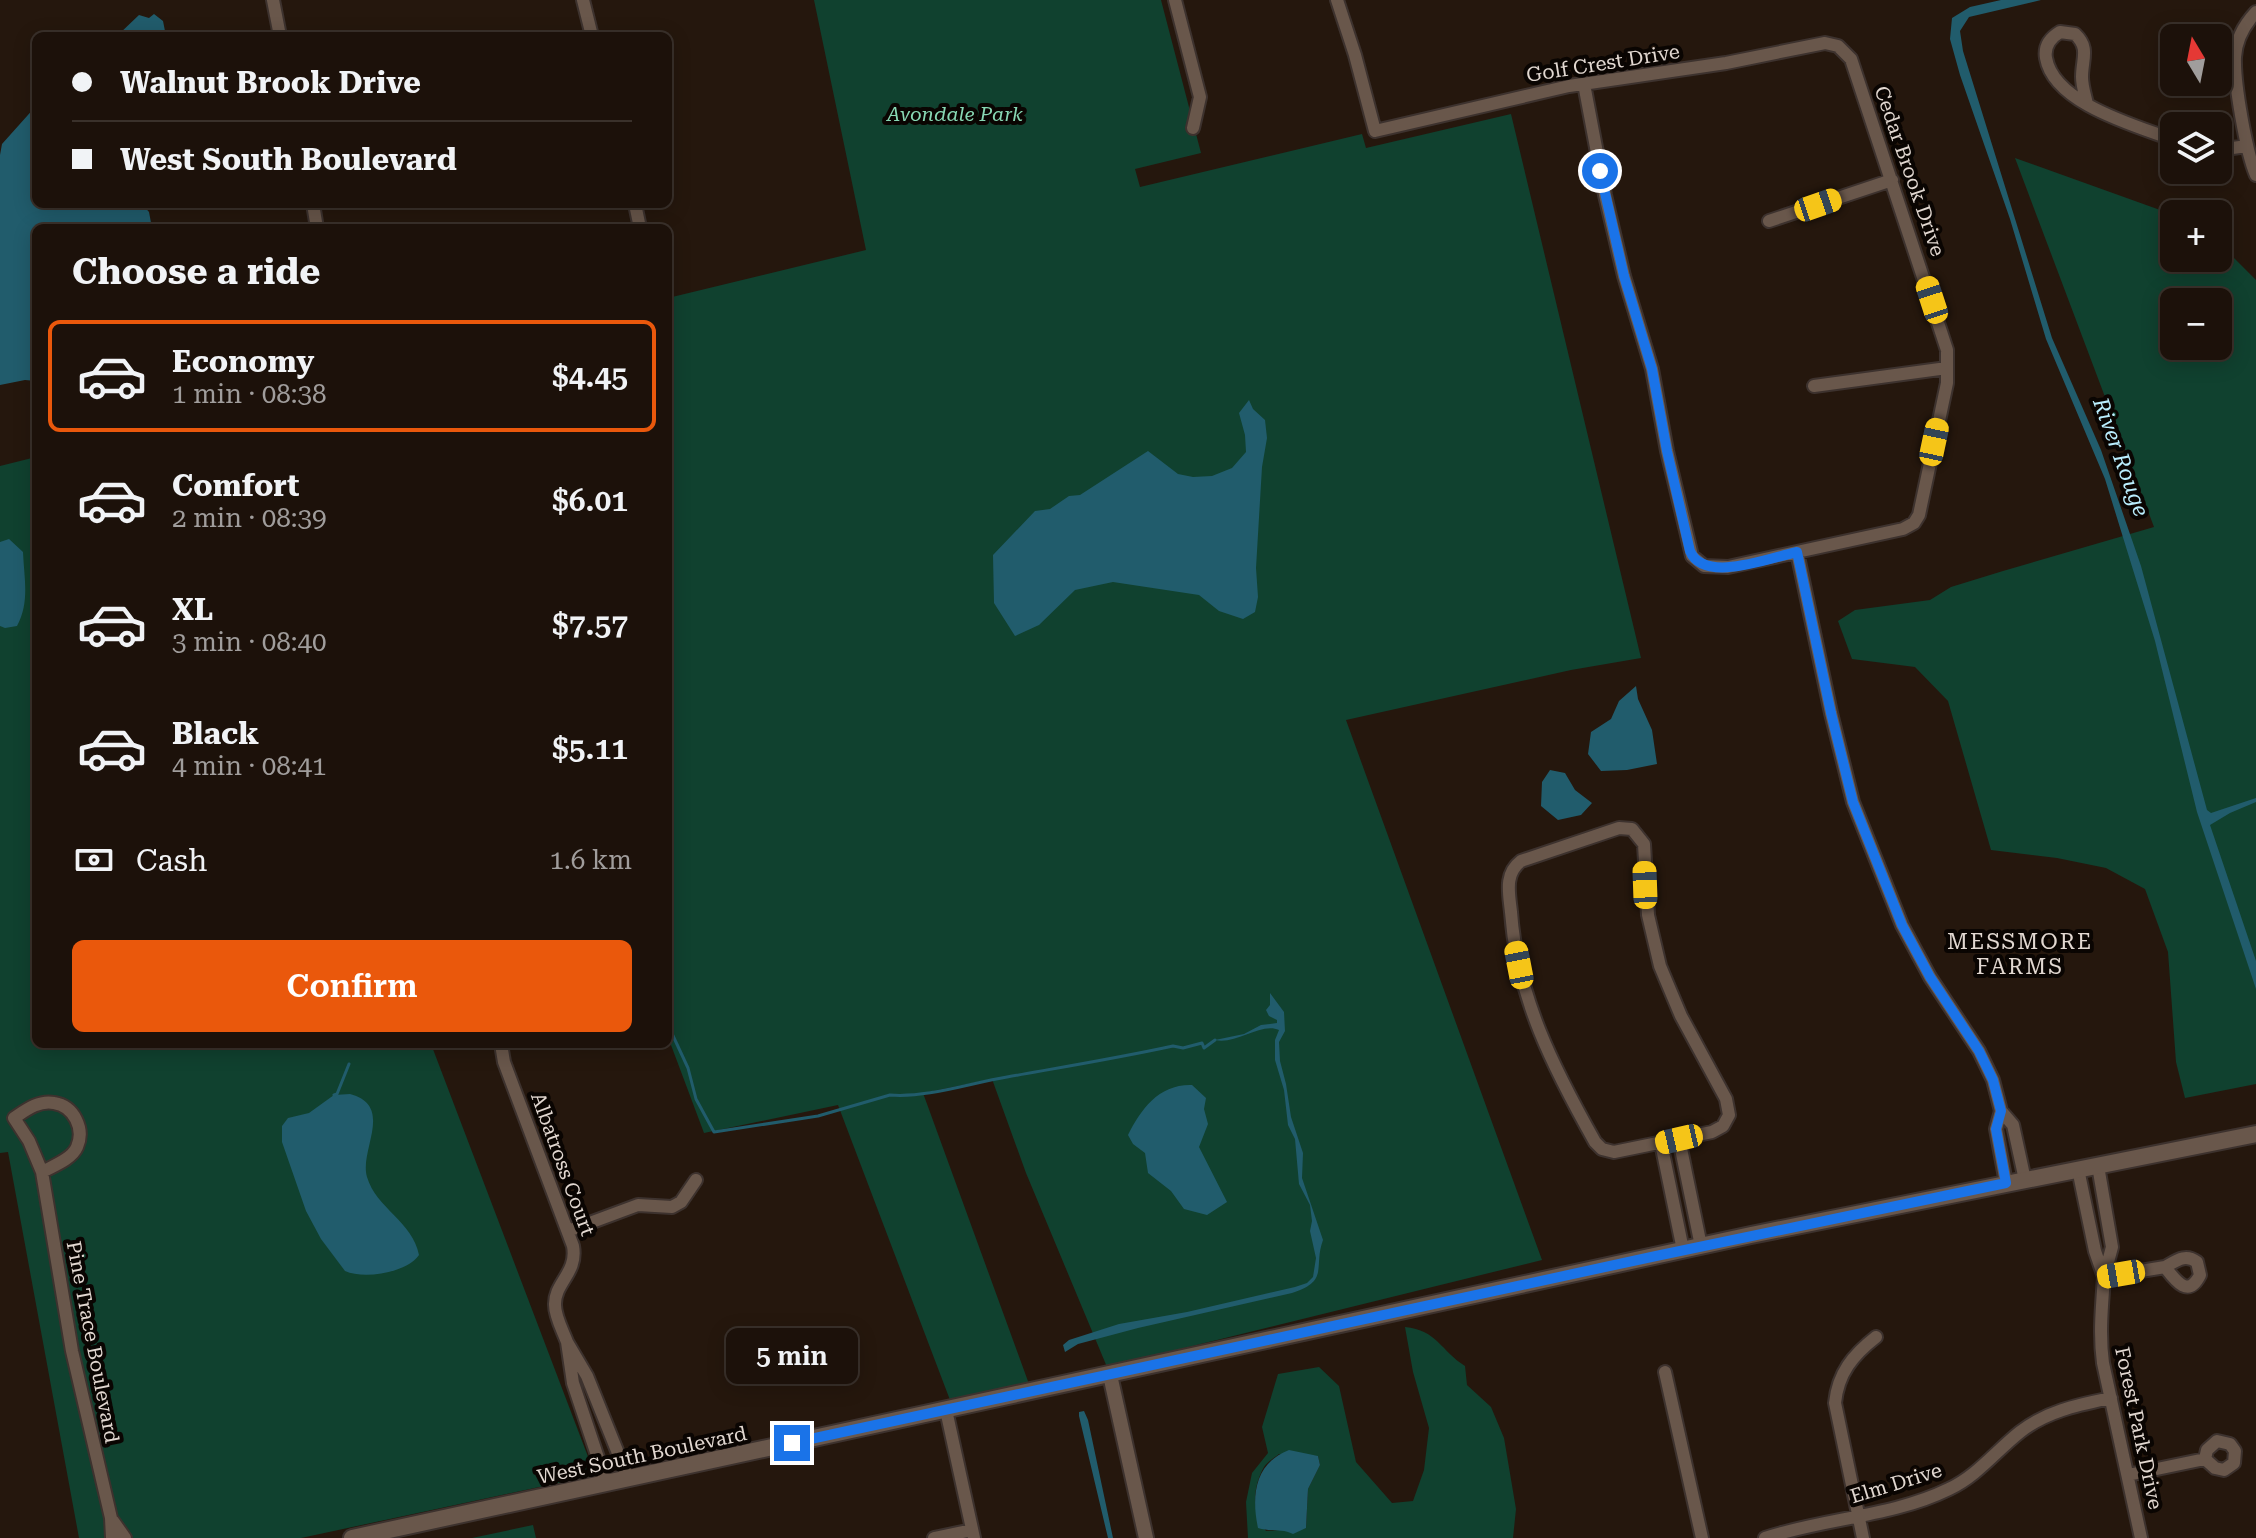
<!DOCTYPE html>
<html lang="en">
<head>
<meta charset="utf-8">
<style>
  :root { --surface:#1c110a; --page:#291f18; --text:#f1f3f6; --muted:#a09d9c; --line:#3a312b; --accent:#ea580c }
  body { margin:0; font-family:"Roboto Serif",serif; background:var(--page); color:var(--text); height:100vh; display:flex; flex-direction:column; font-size:30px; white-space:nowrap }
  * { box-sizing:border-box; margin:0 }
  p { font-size:26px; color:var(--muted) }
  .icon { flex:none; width:44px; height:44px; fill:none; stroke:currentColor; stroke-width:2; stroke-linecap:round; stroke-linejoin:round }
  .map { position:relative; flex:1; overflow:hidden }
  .drawer { position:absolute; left:32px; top:224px; width:640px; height:824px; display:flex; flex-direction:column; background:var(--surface); border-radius:12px; box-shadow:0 4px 20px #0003,0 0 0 2px var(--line) }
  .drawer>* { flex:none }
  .top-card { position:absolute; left:32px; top:32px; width:640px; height:176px; border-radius:12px; box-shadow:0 4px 20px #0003,0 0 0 2px var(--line); display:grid; align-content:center; height:176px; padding:0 40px; background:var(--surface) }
  .needle { width:52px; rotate:350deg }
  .fabs { position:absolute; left:2160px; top:24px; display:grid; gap:16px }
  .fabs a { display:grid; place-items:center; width:72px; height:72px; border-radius:12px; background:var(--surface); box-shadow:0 4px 20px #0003,0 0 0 2px var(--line); font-size:40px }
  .end { position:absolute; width:36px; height:36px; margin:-18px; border:10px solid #1a73e8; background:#fff; box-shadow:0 0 0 4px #fff }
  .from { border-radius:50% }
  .bubble { position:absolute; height:56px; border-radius:12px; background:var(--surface); box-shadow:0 4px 20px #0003,0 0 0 2px var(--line); font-size:26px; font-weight:600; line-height:56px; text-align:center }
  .car { position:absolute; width:24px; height:48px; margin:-24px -12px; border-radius:10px; box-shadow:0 0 6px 2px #0007; background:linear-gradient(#f5c518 24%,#345 0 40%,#f5c518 0 76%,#345 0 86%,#f5c518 0) }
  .top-card b { display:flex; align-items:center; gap:28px; height:76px; font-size:30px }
  .top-card b+b { border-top:2px solid var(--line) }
  .top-card i { width:20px; height:20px; background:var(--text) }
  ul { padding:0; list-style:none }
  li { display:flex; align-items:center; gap:24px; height:112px; margin:0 16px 12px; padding:0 24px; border:4px solid transparent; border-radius:12px }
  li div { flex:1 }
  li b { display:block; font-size:30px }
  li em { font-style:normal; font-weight:600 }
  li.active { border-color:var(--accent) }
  li>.icon { width:72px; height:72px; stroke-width:1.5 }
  h2 { padding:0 40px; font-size:36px; line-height:96px }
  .pay { display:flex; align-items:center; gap:20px; height:88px; padding:0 40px; font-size:30px }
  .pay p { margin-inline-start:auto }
  .button { display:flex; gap:16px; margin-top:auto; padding:16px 40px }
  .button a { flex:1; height:92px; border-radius:12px; background:var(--accent); color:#fff; font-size:32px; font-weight:600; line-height:92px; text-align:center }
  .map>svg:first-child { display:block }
  .green { fill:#10412f; fill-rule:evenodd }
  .water { fill:#215c6c }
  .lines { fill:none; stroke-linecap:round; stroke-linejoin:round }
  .stream { stroke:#215c6c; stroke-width:3 }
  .minor-casing { stroke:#3d322e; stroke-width:16 }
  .tertiary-casing { stroke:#3d322e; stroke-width:18 }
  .secondary-casing { stroke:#3d322e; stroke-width:20 }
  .minor { stroke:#69574b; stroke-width:12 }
  .tertiary { stroke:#69574b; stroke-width:14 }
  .secondary { stroke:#69574b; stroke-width:16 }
  .route { stroke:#1a73e8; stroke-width:10 }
  .labels { text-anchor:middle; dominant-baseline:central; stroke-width:8; stroke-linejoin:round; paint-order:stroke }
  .street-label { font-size:20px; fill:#e2d8d1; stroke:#0a0502 }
  .park-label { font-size:20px; font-style:italic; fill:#88d8b4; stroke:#0a0502 }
  .water-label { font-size:22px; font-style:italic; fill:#baeefe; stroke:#0a0502 }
  .neighbourhood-label { font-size:22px; letter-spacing:2px; fill:#e2d8d1; stroke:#0a0502 }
</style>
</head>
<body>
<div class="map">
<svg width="2256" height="1538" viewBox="0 0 2256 1538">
  <rect width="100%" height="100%" fill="#25170d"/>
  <!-- green -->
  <path class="green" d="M814,0H1161L1201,153L1135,169L1140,187L1362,134L1366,148L1511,114L1641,658L1571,670L1346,720L1542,1260L1107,1367L1026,1173L992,1079L923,1093L1029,1384L950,1400L838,1105L704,1133L668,1037V298L866,250Z
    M2015,158L2174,215V258H2218V242L2256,280V1084L2185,1098L2176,1062L2168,952L2145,889L2106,868L2057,858L1991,850L1948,701L1915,667L1852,659L1838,621L1855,610L1930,600L1951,587L2003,571L2154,527ZM2174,302H2218V346H2174Z
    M36,457V1044H431L595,1475L301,1538H79L8,1152L0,1153V466Z
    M1405,1327C1437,1330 1441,1351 1465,1366L1467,1385L1491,1407L1504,1438L1516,1509L1513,1538H1248L1246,1502L1252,1473L1268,1453L1262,1427L1278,1374L1319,1367L1339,1386L1356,1462L1392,1503L1413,1501L1424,1470L1429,1428L1413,1372ZM1279,1454L1318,1456L1320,1465L1308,1489L1306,1528L1266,1531C1252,1513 1252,1488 1264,1467C1267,1462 1274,1458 1279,1454Z
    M533,1525L536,1538H472Z"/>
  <!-- water -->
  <path class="water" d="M2001,0H2041L1969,17L1960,31L1963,51L2052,338L2101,450L2141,566L2207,810L2211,813L2256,798V802L2230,813L2210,825L2256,961V989L2197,812L2155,641L2105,479L2046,339L2010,219L1960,75L1950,39L1952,18L1970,7Z
    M154,14L163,21L166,36H94L118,35L139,15L149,18Z
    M36,106V204H142L149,212L152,228H36V381L25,380L0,385V155L2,144Z
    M1249,400L1253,409L1265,420L1267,438L1262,467L1256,568L1258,597L1255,612L1243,619L1219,611L1199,595L1113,582L1075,590L1039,625L1015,636L994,603L993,555L1035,511L1050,509L1069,496L1080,495L1148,451L1178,474L1193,477L1212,476L1232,468L1246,452L1245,435L1239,413Z
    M9,539L23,552C24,578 30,602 17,626L5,628L0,626V542Z
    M1636,686L1638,699L1652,730L1657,764L1627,770L1601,771L1588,754L1591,732L1611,719L1619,701Z
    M1550,770L1565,773L1575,790L1592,803L1581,815L1558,820L1541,806L1542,782Z
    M1270,993L1284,1012L1285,1031L1279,1042L1280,1061L1286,1084L1291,1117L1303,1153L1302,1178L1323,1240C1313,1267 1330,1281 1292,1293L1138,1328L1078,1344L1065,1352L1063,1345L1069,1340L1119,1324L1187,1312L1295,1287L1307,1283L1313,1277L1316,1258L1310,1231L1312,1221L1310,1205L1299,1184L1295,1139L1288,1125L1284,1090L1275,1060V1040L1279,1030C1261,1022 1236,1045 1215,1040L1244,1034L1261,1025L1277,1023V1020L1269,1016L1266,1010L1270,1005Z
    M1192,1085L1206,1098L1204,1109L1208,1124L1199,1147L1227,1202L1207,1215L1184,1209L1171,1191L1148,1173L1145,1153L1133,1144L1128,1135C1141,1109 1159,1084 1192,1085Z
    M350,1094C395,1106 359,1150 367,1177C376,1208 413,1222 419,1255C408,1272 365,1280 345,1271L321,1239L306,1211L282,1142V1126L288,1118L309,1113L334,1095Z
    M1084,1411L1088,1420L1113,1538H1108L1079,1416V1412Z
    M1289,1450L1318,1456L1320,1465L1308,1489L1306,1528L1293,1534C1281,1528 1270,1532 1258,1528C1251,1495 1255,1463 1289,1450Z"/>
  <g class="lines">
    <!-- stream -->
    <path class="stream" d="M668,1025L688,1068L696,1099L714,1132L818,1116L890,1095C928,1098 970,1083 1007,1077C1063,1067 1118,1058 1173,1046L1183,1048L1202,1043L1204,1048L1215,1040
      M354,1046L355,1044
      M334,1095L337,1094L349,1064"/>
    <!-- minor casing -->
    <g class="minor-casing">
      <path id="minor" d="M273,0L280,36
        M583,0L592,36
        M1175,0L1200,97L1193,128
        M1337,0L1355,55L1375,131L1569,86L1726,63L1825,43L1838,46L1851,59L1947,350V383L1919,515L1914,523L1903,529L1728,567L1704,566L1692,556L1667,451L1652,369L1624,276L1605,195L1584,84
        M2256,12C2244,25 2236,39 2235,57C2234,83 2246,152 2256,175
        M2087,104C2085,95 2082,86 2082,77C2082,59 2090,48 2075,34L2060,32C2050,38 2044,46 2046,58C2054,104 2137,126 2174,140
        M2218,150L2247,146
        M313,204L317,228
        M635,204L640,228
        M1769,221L1892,180
        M1814,386L1947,368
        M1797,552L1831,713L1853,802L1902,925L1930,977L1979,1051L1993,1080L2001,1111L1996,1129L2006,1183
        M1619,828L1632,829L1644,844L1648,915L1660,966L1681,1016L1726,1099L1729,1115L1723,1126L1712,1132L1614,1152L1602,1149L1595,1142C1554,1069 1517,997 1511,912C1509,893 1504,874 1521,861Z
        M501,1044L504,1062L573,1246C578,1273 554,1283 555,1305C555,1317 563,1331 567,1342
        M2001,1111L2013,1125L2025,1180
        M1679,1139L1701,1246
        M1661,1143L1683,1250
        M2078,1169L2095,1251L2104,1277L2112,1247L2098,1166
        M42,1172L29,1141L14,1118C26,1110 39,1100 54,1103C74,1106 85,1129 77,1147C72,1159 53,1166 42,1172L72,1351L111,1518L112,1538
        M568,1231L638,1205L672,1207L681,1202L696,1180
        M1665,1372L1702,1538
        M946,1410L974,1538
        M2128,1475L2205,1459L2215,1468L2224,1470L2234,1463L2235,1451L2230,1444L2217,1441L2207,1450L2205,1459
        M606,1482L573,1383L567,1342L587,1376L628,1478
        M113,1521L125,1538
        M934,1538L972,1530
        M1765,1538C1824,1518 1892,1517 1949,1489C1977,1476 1996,1451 2020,1432C2047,1411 2078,1405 2111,1398
        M1863,1538L1835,1403C1838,1373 1853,1355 1876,1337
        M2141,1538L2103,1363C2099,1334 2102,1306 2104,1277L2165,1267C2175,1280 2188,1299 2200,1275L2197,1262C2185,1253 2176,1261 2165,1267"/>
    </g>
    <!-- tertiary casing -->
    <g class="tertiary-casing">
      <path id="tertiary" d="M1110,1375L1146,1538"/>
    </g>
    <!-- secondary casing -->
    <g class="secondary-casing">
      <path id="secondary" d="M352,1538L1751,1235L2256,1134"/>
    </g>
    <!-- minor -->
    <use href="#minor" class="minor"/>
    <!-- tertiary -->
    <use href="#tertiary" class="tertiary"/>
    <!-- secondary -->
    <use href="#secondary" class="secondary"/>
  </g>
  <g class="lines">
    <!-- route -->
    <path class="route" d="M792,1443L1656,1256L2006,1183L1996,1129L2001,1111L1993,1080L1979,1051L1930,977L1902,925L1853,802L1831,713L1797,552C1769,558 1704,584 1690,551L1667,451L1652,369L1624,276L1600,171"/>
  </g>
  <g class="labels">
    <!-- street labels -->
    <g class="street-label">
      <text transform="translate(1603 63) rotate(-9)">Golf Crest Drive</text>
      <text transform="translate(1910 171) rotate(71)">Cedar Brook Drive</text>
      <text transform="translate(563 1164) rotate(70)">Albatross Court</text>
      <text transform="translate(93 1342) rotate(79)">Pine Trace Boulevard</text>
      <text transform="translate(2139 1428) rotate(78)">Forest Park Drive</text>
      <text transform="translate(642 1455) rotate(-12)">West South Boulevard</text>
      <text transform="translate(1896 1483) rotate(-17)">Elm Drive</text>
    </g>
    <!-- park labels -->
    <g class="park-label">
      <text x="955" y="114">Avondale Park</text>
    </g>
    <!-- water labels -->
    <g class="water-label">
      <text transform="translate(2121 457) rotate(70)">River Rouge</text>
    </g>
    <!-- neighbourhood labels -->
    <g class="neighbourhood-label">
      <text x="2020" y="941">MESSMORE<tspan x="2020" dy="25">FARMS</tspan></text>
    </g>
  </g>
</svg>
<div class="fabs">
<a><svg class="needle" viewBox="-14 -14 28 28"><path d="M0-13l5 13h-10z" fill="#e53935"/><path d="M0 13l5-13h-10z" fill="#a09d9c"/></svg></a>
<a><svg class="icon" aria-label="layers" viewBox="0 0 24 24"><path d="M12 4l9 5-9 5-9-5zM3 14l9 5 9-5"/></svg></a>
<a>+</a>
<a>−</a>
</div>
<i class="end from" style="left:1600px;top:171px"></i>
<i class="end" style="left:792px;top:1443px"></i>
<div class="bubble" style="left:726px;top:1328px;width:132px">5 min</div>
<i class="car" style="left:1818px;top:205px;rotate:71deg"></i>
<i class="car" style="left:1932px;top:300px;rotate:342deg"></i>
<i class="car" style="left:1934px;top:442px;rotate:12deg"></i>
<i class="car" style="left:1645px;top:885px;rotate:358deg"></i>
<i class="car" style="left:1519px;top:965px;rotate:349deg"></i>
<i class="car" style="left:1679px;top:1139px;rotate:257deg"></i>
<i class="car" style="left:2121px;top:1274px;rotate:260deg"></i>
<div class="top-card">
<b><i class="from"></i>Walnut Brook Drive</b>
<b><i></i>West South Boulevard</b>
</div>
<section class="drawer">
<h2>Choose a ride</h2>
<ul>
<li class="active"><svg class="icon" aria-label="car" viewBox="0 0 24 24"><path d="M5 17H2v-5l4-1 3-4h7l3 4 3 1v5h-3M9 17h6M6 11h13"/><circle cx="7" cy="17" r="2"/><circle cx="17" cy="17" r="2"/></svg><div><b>Economy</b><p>1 min · 08:38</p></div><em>$4.45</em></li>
<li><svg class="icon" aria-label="car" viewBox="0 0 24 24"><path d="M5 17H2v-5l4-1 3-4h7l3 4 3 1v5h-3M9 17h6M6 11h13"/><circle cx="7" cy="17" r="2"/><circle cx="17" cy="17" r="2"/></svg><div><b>Comfort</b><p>2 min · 08:39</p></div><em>$6.01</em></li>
<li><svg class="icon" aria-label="car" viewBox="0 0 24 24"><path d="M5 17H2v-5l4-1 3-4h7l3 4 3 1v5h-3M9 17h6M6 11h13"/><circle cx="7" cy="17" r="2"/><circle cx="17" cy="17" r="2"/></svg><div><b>XL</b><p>3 min · 08:40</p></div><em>$7.57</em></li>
<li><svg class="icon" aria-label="car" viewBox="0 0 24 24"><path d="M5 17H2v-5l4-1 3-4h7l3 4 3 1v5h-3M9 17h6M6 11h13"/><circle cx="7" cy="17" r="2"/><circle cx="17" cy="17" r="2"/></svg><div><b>Black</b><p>4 min · 08:41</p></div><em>$5.11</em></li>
</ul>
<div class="pay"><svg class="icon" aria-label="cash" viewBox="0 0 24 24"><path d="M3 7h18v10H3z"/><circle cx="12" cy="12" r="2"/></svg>Cash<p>1.6 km</p></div>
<div class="button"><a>Confirm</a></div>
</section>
</div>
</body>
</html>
